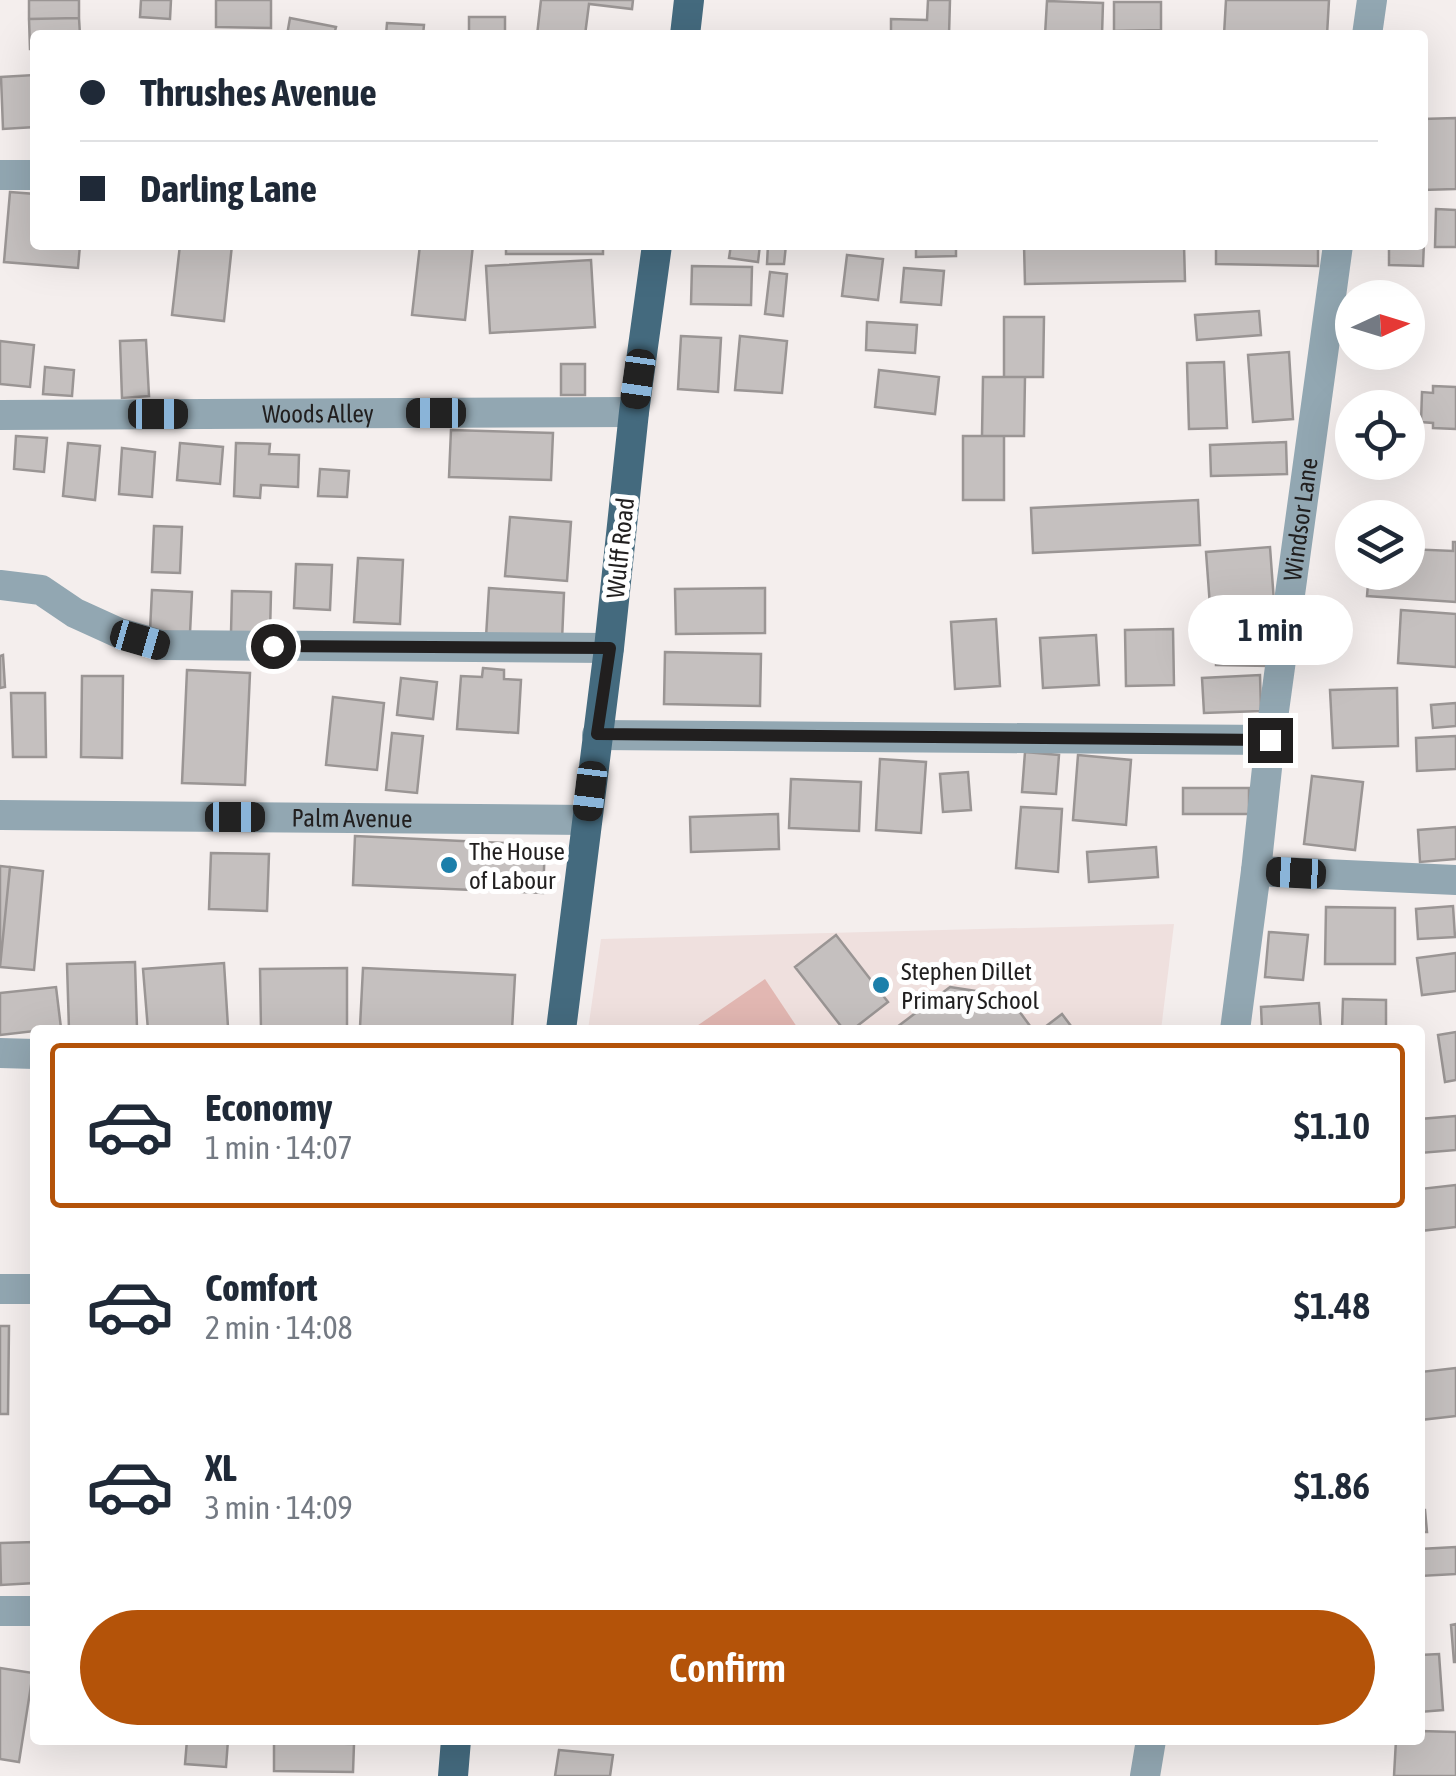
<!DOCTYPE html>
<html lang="en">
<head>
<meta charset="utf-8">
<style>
  :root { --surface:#fff; --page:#f6f6f7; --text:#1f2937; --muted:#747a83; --line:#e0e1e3; --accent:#b45309 }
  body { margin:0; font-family:"Asap Condensed",sans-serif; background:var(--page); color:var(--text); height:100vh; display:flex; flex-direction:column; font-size:38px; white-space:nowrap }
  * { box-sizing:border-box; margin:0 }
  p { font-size:32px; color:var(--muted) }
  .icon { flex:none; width:55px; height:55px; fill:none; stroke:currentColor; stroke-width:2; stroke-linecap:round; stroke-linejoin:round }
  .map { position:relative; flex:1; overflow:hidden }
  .panel { position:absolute; left:30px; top:1025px; width:1395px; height:720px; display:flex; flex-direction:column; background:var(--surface); border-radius:10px; box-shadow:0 10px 40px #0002 }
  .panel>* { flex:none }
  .banner { position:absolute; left:30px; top:30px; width:1398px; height:220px; border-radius:10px; box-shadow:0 10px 40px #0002; display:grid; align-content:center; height:220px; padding:0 50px; background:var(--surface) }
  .needle { width:65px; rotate:86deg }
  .buttons { position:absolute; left:1335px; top:280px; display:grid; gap:20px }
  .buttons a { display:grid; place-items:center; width:90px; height:90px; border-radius:50%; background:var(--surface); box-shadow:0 10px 40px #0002; font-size:50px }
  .end { position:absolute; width:45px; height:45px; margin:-22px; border:12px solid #211f1f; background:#fff; box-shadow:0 0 0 5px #fff }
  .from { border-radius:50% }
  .bubble { position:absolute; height:70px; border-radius:35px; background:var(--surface); box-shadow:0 10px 40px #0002; font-size:32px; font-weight:600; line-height:70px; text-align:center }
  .car { position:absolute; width:30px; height:60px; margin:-30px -15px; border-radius:12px; box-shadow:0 0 8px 2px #0007; background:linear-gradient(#222 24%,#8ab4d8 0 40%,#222 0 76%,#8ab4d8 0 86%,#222 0) }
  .banner b { display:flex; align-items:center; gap:35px; height:95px; font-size:38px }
  .banner b+b { border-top:2px solid var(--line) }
  .banner i { width:25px; height:25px; background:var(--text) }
  ul { padding:18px 0 0; list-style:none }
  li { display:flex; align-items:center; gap:30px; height:165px; margin:0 20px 15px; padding:0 30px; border:5px solid transparent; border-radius:10px }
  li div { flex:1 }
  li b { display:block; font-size:38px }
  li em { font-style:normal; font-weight:600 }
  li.selected { border-color:var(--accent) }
  li>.icon { width:90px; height:90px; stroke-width:1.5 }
  .button { display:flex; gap:20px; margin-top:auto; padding:20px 50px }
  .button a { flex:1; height:115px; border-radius:60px; background:var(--accent); color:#fff; font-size:40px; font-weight:600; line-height:115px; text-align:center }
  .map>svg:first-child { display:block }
  .built { fill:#efe0de }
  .green { fill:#e2b7b2 }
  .building { fill:#c5c0bf; stroke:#9a9594; stroke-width:2.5 }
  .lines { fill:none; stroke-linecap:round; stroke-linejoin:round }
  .minor { stroke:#92a7b2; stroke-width:30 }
  .major { stroke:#446a7e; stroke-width:30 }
  .route { stroke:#211f1f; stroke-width:12 }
  .poi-dot { fill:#1c7faa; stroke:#fff; stroke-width:4 }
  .labels { text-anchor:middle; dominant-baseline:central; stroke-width:10; stroke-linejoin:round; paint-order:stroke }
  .street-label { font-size:25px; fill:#211f1f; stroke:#fff }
  .poi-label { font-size:25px; fill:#211f1f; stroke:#fff; text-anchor:start }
</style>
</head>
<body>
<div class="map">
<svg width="1456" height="1776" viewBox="0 0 1456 1776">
  <rect width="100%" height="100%" fill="#f4eeed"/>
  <!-- built -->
  <path class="built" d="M1174,924L1161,1030H588L601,939Z"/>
  <!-- green -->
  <path class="green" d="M765,979L799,1030H691Z"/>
  <!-- building -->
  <path class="building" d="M29,0H79V18L29,19Z
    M141,0H171L170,19L140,17Z
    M216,0H271V28L216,27Z
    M541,0H633L632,9L589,4L585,35H537Z
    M928,0H950L949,35H891V19L927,20Z
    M1226,0H1329L1327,35H1224Z
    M1047,1L1103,3L1102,35H1045Z
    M1114,2H1161V30L1114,31Z
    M469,17H505V35H469Z
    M79,18L80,35H35V49H30L29,19Z
    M290,18L336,27L334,35H287Z
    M387,23L424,25L423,35H386Z
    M34,75L35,127L3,129L1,77Z
    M1456,118V189L1422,190V119Z
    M10,192L35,194V245H80L78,268L4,262Z
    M1422,194H1426L1423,266L1389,265V245H1422Z
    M1436,209L1456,210V247H1435Z
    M180,245H232L224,321L172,315Z
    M420,245H473L465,320L412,315Z
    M506,245H603V254H506Z
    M731,245H760L758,262L729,258Z
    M768,245H786L784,264H767Z
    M916,245H956V256L916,257Z
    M1024,245H1184L1185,281L1025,284Z
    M1216,245H1318V266L1216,264Z
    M847,255L883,259L878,300L842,296Z
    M591,260L595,327L490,333L486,266Z
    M692,266L752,267L751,305L691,304Z
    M904,268L944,271L941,305L901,302Z
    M770,272L787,274L783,316L765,314Z
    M1259,311L1261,335L1197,340L1195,315Z
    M1004,317H1044L1043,377H1004Z
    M867,322L917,325L915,353L866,350Z
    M681,336L721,338L718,392L678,389Z
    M740,336L787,341L782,393L735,390Z
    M146,340L149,396L122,398L120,341Z
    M0,341L34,345L30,387L0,384Z
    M1289,352L1293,419L1253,422L1248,355Z
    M1224,362L1227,428L1189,429L1187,363Z
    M561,364H585V395H561Z
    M45,367L74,370L72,396L43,394Z
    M879,370L939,377L935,414L875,407Z
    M983,377H1025L1024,436H982Z
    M1433,386L1456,387V429L1433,428V423L1421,422L1422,392L1433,393Z
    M451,430L553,433L551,480L449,477Z
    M16,436L47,438L44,472L14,469Z
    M963,436H1004V500H963Z
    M1286,442L1287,474L1211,476L1210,445Z
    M68,443L100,446L95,500L63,496Z
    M180,443L223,447L220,484L177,480Z
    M236,443L270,444L269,454L299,455L298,487L261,485L260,498L234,496Z
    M122,448L155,452L152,497L119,494Z
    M320,469L349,471L347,497L318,496Z
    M1198,500L1200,545L1033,553L1031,508Z
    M510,517L571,522L567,581L505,576Z
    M154,526L182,527L180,573L152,572Z
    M1453,542H1456V602L1367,596L1369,572H1408V549L1453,551Z
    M1270,547L1274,602L1210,606L1206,552Z
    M358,558L403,560L400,624L354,622Z
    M296,564L332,565L330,610L294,608Z
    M489,588L564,593L562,641L486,637Z
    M765,588V633L676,634L675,589Z
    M152,590L192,592L190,633L150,631Z
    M232,591L271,592L270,633H231Z
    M1401,610L1456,614V667L1398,663Z
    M996,619L1000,686L955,689L951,622Z
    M1216,623H1269V666L1216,665Z
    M1173,629L1174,685L1126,686L1125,630Z
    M1096,635L1099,685L1043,688L1040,638Z
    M665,652L761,654L760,706L664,704Z
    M3,655L5,687L0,688V656Z
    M483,668L504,670V679L521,680L518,733L457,729L461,676L482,677Z
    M187,670L250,673L245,785L182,783Z
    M1260,675L1261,711L1204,713L1202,678Z
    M82,676H123L122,758L81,757Z
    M401,678L437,682L433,719L397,715Z
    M1397,688L1398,746L1333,748L1330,690Z
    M11,693H45L46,757H13Z
    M333,697L384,703L377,770L326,765Z
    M1456,703V726L1433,728L1431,705Z
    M392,733L423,736L417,793L386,790Z
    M1456,736V769L1417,771L1416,738Z
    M1025,752L1059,755L1056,794L1022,792Z
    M1078,755L1131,760L1126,825L1073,820Z
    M880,759L926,762L921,833L876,830Z
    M968,772L971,810L943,812L940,774Z
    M1312,776L1363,782L1355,850L1304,844Z
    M791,779L861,782L859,831L789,828Z
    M1183,788H1249V814H1183Z
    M1021,807L1062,809L1058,872L1016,868Z
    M778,814L779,849L691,852L690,817Z
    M1456,827V859L1420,862L1418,830Z
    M355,836L545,845L543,893L353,885Z
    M1156,847L1158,877L1089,882L1087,852Z
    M211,853L269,854L267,911L209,909Z
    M0,866L10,867L0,967Z
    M10,867L43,871L34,970L0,967Z
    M1453,906L1455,937L1418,939L1416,909Z
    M1326,907L1395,908V964H1325Z
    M1269,932L1308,935L1303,980L1265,977Z
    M836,935L888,1002L852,1030H844L795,967Z
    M1456,953V991L1422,995L1417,958Z
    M135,962L137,1028L69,1030L67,964Z
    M224,963L228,1027L148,1030L143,969Z
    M347,968V1030H261L260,969Z
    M363,968L515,975L512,1030L360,1027Z
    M56,987L61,1028L0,1035V993Z
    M950,987L1008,996L1033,1030H899L897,1027Z
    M1343,999L1386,1000V1030H1342Z
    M1319,1003L1321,1030H1262L1261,1007Z
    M1062,1014L1074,1030H1046L1045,1027Z
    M1456,1032V1080L1445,1082L1438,1035Z
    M1456,1116V1150L1420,1153V1119Z
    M1456,1185V1227L1420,1231V1189Z
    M0,1326H9L8,1414H0Z
    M1456,1368V1416L1420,1420V1372Z
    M1420,1510H1425L1427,1532H1420Z
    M35,1542V1583L1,1585L0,1543Z
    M1456,1547V1574L1420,1576V1549Z
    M1456,1624V1662H1454L1451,1625Z
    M1439,1654L1443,1710L1420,1712V1655Z
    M0,1668L33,1673L19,1762L0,1759Z
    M1420,1731L1456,1732V1776H1394L1396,1740H1420Z
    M187,1740H228L226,1767L185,1764Z
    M274,1742L354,1744L353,1772L274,1771Z
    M559,1750L613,1755L610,1776H555Z"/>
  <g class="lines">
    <!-- minor -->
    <g class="minor">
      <path d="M1367,35L1372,0"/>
      <path d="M0,175H35"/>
      <path id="s1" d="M0,415L634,412"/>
      <path d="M0,585L41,590L75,613L119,633L161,645L609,648"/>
      <path d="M597,735L1270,740"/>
      <path id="s2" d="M0,815L587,820"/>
      <path d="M1256,871L1456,880"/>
      <path id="s3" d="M1235,1030L1256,871L1270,740L1338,245"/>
      <path d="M0,1053L35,1054"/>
      <path d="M0,1289H35"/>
      <path d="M0,1611H35"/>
      <path d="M1145,1776L1151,1740"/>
    </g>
    <!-- major -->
    <path class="major" d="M685,35L689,0
      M561,1030L609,648L634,412L657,245
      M453,1776L456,1740"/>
  </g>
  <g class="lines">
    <!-- route -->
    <path class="route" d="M273,646L610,648L597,734L1270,740"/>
  </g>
  <!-- markers -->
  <g class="poi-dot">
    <circle cx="449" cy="865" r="10"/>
    <circle cx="881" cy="985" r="10"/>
  </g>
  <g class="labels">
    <!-- street labels -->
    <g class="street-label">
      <text stroke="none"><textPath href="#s1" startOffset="318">Woods Alley</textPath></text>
      <text stroke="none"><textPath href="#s3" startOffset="515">Windsor Lane</textPath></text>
      <text transform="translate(620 548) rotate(-84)">Wulff Road</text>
      <text stroke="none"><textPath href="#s2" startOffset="352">Palm Avenue</textPath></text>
    </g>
    <!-- poi labels -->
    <g class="poi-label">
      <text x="469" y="851">The House<tspan x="469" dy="29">of Labour</tspan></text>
      <text x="901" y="971">Stephen Dillet<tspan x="901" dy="29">Primary School</tspan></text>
    </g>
  </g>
</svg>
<div class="buttons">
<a><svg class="needle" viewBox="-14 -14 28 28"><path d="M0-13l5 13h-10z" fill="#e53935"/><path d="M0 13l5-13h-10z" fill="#747a83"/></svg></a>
<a><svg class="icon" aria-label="locate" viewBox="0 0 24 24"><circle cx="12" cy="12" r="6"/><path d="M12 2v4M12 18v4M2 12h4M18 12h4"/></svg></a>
<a><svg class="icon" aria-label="layers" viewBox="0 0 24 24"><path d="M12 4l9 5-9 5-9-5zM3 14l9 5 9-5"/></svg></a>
</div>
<i class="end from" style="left:273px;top:646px"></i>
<i class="end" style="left:1270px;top:740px"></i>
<div class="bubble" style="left:1188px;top:595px;width:165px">1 min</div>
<i class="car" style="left:638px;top:379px;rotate:188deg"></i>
<i class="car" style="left:436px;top:413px;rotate:270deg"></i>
<i class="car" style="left:158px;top:414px;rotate:90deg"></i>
<i class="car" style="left:140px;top:640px;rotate:106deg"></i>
<i class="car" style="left:590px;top:791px;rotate:187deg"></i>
<i class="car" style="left:235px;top:817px;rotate:90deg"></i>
<i class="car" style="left:1296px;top:873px;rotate:273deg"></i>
<div class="banner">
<b><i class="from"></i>Thrushes Avenue</b>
<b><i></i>Darling Lane</b>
</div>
<section class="panel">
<ul>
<li class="selected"><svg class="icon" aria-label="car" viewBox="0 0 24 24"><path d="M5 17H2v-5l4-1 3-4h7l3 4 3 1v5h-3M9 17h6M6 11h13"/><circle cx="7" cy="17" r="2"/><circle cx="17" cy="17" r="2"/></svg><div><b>Economy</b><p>1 min · 14:07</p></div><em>$1.10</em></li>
<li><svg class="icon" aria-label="car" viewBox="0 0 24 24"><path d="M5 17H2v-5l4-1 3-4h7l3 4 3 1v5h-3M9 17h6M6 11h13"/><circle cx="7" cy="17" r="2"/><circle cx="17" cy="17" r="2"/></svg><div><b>Comfort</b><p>2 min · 14:08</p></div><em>$1.48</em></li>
<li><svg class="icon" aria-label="car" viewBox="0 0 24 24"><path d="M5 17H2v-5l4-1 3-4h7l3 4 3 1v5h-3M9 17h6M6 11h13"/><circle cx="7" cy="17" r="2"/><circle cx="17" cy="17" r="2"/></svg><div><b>XL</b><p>3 min · 14:09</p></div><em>$1.86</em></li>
</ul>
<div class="button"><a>Confirm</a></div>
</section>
</div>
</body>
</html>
